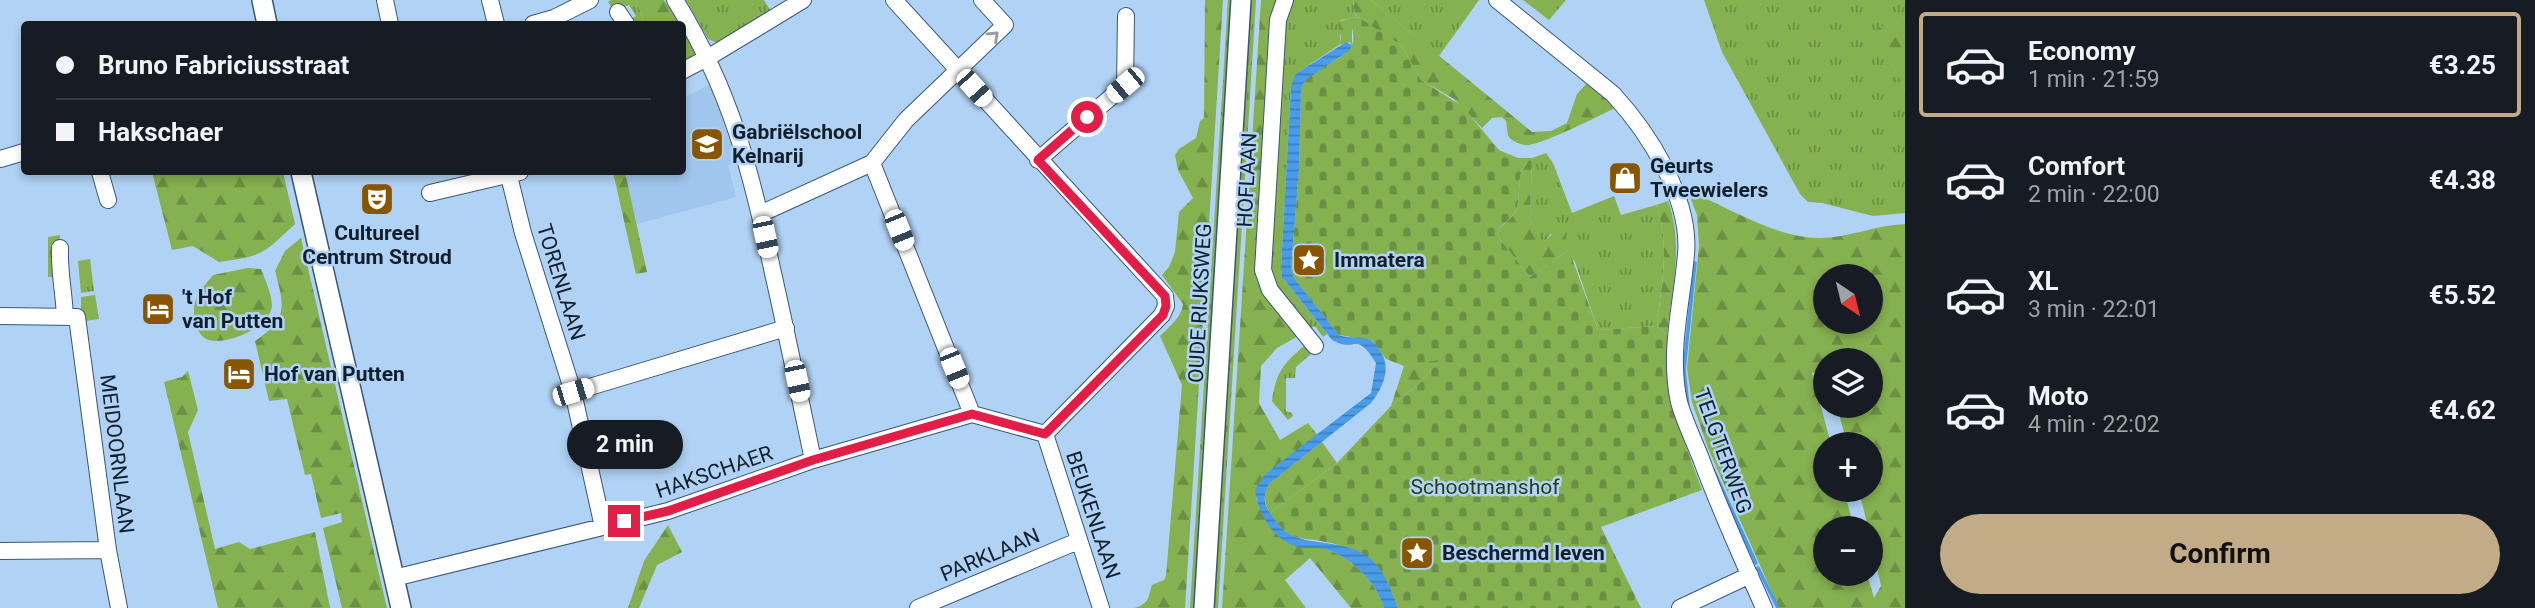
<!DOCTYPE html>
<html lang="en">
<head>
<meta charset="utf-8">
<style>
  :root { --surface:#171b24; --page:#242831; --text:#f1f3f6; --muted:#9ea1a6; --line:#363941; --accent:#c2ac87 }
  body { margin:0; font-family:Roboto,sans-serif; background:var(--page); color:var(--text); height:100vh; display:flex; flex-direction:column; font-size:26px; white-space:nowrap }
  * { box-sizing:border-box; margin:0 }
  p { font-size:23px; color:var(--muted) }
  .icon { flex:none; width:38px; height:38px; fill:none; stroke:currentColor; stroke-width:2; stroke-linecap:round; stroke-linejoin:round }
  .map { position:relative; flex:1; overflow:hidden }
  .panel { display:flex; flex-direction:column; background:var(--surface); width:630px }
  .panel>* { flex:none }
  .guide { position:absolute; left:21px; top:21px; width:665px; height:154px; border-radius:7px; box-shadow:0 4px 10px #0003; display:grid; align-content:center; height:154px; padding:0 35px; background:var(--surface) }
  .needle { width:46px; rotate:145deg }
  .fabs { position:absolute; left:1813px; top:264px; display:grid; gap:14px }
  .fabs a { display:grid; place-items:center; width:70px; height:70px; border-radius:50%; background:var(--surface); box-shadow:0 4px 10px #0003; font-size:35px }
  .end { position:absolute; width:32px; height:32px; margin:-16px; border:9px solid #e11d48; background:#fff; box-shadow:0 0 0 4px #fff }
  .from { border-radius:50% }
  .bubble { position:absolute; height:49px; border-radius:24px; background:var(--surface); box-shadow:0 4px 10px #0003; font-size:23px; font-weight:700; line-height:49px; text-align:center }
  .car { position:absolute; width:21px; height:42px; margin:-21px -10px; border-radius:9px; box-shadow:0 0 5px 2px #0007; background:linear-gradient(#fff 24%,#345 0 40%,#fff 0 76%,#345 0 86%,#fff 0) }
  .guide b { display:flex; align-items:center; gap:24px; height:66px; font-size:26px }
  .guide b+b { border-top:2px solid var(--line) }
  .guide i { width:18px; height:18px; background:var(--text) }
  ul { padding:12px 0 0; list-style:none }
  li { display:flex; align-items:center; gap:21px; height:105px; margin:0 14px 10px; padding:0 21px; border:4px solid transparent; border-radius:7px }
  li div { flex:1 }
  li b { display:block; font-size:26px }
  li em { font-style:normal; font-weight:700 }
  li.active { border-color:var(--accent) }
  li>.icon { width:63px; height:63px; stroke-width:1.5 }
  .primary-button { display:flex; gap:14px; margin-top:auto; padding:14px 35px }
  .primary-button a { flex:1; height:80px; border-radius:42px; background:var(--accent); color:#111; font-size:28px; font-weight:700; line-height:80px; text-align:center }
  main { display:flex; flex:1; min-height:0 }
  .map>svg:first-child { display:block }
  .built { fill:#a0c6ed }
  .grass { fill:url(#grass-tufts) }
  .forest { fill:url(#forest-firs); fill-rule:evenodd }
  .cemetery { fill:url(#cemetery-stones) }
  .water { fill:url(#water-rules) }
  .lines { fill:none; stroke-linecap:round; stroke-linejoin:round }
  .stream { stroke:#4a9ce9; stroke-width:3.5 }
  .minor-casing { stroke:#3a5775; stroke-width:18 }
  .major-casing { stroke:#3a5775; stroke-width:22 }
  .minor { stroke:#fff; stroke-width:16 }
  .major { stroke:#fff; stroke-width:19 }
  .oneway { stroke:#949aa0 }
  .route { stroke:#e11d48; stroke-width:9 }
  .labels { text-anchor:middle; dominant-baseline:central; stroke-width:5; stroke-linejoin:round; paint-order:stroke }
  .poi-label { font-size:21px; font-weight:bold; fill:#121e2b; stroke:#b0d2f4; text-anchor:start }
  .street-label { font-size:21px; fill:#121e2b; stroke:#b0d2f4 }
  .park-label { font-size:21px; fill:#2b3d14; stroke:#b0d2f4 }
</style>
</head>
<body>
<main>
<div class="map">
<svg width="1905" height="608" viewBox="0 0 1905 608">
  <defs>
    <pattern id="grass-tufts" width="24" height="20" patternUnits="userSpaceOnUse" patternTransform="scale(1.75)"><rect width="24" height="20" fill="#85b150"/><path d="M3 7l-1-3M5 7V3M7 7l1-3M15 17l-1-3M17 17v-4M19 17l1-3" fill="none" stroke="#6b8f43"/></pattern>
    <pattern id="forest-firs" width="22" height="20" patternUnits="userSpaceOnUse" patternTransform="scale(1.75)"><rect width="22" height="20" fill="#85b150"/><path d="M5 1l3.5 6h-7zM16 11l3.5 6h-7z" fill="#6b8f43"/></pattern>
    <pattern id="cemetery-stones" width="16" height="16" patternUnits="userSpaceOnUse" patternTransform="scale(1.75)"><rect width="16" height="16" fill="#85b150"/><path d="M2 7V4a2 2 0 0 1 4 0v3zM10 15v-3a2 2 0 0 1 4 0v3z" fill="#6b8f43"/></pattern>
    <pattern id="water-rules" width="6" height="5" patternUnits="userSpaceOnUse" patternTransform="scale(1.75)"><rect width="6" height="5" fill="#4a9ce9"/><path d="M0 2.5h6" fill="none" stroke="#3c7fbd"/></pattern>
  </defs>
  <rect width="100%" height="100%" fill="#b0d2f4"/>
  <!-- built -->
  <path class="built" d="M711,84L737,163L728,165L736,197L626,227L614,172H682L683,98Z"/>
  <!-- grass -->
  <path class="grass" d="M611,0H636L645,24H630L628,21L636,16L629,5L614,11L608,2Z
    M686,0H764L771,11L718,43L708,39Z
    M1228,0H1235L1211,398L1205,424L1201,470L1204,496L1197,608H1190Z
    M1250,0H1256L1218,608H1210Z
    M1291,0H1353L1355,14L1358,17L1341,20C1338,29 1342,36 1339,45L1300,71L1291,86L1281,268L1282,277L1327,334L1323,337L1315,326L1311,328L1275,287L1268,265L1282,85C1278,53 1279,30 1291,0Z
    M1371,0H1479L1439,56Z
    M1523,0H1566L1549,20Z
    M1704,0H1905V17L1877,30L1905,91V213L1873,216L1822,203L1808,202L1800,194L1722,52Z
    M1546,153L1553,163L1572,213L1614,196L1621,215L1656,205C1671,244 1661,285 1657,326L1598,330L1575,262L1551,234L1543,244L1530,219L1532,158Z
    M60,235L56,277H48V237Z
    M90,259L94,291L81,293L78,261Z
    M95,295L99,319L86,321L85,313L81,309V297Z
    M1305,345L1311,354L1296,367L1295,378H1286V411L1292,413L1293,416L1288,420L1272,401C1276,372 1283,364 1305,345Z"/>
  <!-- forest -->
  <path class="forest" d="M636,0H664L680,24H645Z
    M1205,0H1223L1185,608H1134C1149,604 1148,598 1152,585L1164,580L1166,576L1182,385L1160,336C1169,327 1182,317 1183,304L1162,275L1169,267L1175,252L1179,212L1193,198L1178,170L1175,155L1179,149L1196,138L1200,121L1204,118Z
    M1261,0H1281L1259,271L1300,335L1277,348L1261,366L1259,403L1280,440L1308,423L1318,436L1265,474L1256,499L1295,546C1305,547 1319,546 1328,550C1352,558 1377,583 1384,608H1351L1310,558L1285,580L1306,608H1222Z
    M1353,0H1371L1532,132L1551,131L1567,123L1577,94L1589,81L1617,107C1598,116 1546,143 1528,145C1520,145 1513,142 1508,136L1506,121L1502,117L1492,118L1482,128L1454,99L1421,80L1401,45L1368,25L1355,14Z
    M1905,17V91L1876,29Z
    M1347,19L1352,26V45L1350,42L1339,45L1341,38L1338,22Z
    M682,29L696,54L682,63Z
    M1532,158L1530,219L1543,243L1559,228L1567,233L1565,242L1569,250L1530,277L1498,237L1497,231C1503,224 1512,219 1516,210C1523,192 1513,170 1532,158Z
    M152,172H283L295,224C263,254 263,256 219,262L193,246L172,250Z
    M613,172H625L647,272L636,274Z
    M1693,193C1732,209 1776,238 1820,238C1848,238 1876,225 1905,224V608H1779L1708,448L1692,402L1687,368L1699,246L1697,215L1689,194ZM1825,276H1871V322H1825ZM1825,360H1871V406H1837L1847,444H1871V490H1859L1868,528H1871V541L1881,586L1874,598L1867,574H1825V528H1854L1844,490H1825V444H1831L1812,373L1825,368Z
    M1668,201C1684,244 1672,289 1667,334L1657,326C1661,285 1671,244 1656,205Z
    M301,238L387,608H342L323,528L342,522L341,513L321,518L311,474L305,475L287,399L269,401L255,341C289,319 284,305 275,271L285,251Z
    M248,268L261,269C265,280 272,294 272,306C270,327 228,345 209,340C196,337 192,313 195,302C198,291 207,283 213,275Z
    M1440,359L1419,384L1391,406L1404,366Z
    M188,371L198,410L188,432L215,549L239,542L250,549L315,532L330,608H218L164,382L182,377Z
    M1322,442L1337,463L1270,513C1264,502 1263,495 1269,484Z
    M668,525L682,552L657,565L639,608H628L644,561Z"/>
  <!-- cemetery -->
  <path class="cemetery" d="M1358,17L1401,45L1421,80L1462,106L1499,150L1518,158H1532C1513,170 1523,192 1516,210C1512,219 1502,224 1497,231L1498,237L1530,277L1569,250L1598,330L1657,326L1667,334L1668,370L1672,408L1702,490L1601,527L1641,608H1398C1383,562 1361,547 1315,540C1304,539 1292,538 1284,530C1278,526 1274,518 1270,513L1337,463L1391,406L1419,384L1439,360L1404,366L1386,359L1372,340L1339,335L1294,278L1291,269L1299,169L1301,93C1302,88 1303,82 1307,78C1325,61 1371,54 1347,19Z"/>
  <!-- water -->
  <path class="water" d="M1346,42L1352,45L1349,51L1308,78L1303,84L1301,93L1299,169L1291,269L1294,278L1339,335C1349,339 1358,336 1368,339C1373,340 1377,346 1380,351C1392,367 1383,388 1371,403L1269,484C1263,496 1263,503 1271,514C1275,519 1279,527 1285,531C1306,548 1347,537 1372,560C1385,573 1392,591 1398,608H1384C1377,583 1352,558 1328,550C1318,546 1305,550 1295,546C1272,538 1258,513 1255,490L1265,474L1371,393L1376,363C1355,329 1356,354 1332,340L1282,277L1281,268L1291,86L1295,75L1300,71Z"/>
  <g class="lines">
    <!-- stream -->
    <path class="stream" d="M1688,407L1684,370L1695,263
      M1713,469L1756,563
      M1758,568L1778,608"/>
    <!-- minor casing -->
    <g class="minor-casing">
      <path id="minor" d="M385,0L390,24
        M490,0L496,24
        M675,0C731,90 751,171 773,273C787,335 800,398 813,460
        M894,0L1165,296L1166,306L1162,315L1045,434
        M1285,0L1278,20L1263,270L1270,290L1315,346
        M1497,0L1613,94C1649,133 1691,199 1686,254C1682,304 1668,352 1679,402C1684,420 1693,439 1700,456C1719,508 1742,558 1764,608
        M618,12L626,24
        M533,24L554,18L590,0
        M682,71L709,57L803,0
        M0,159L24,152
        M1038,160L1125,85L1126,16
        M872,163L972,414
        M100,172L108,200
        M508,172L523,233L573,392L603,527
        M430,193L520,172
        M760,214L872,163L906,120L1005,25L982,0
        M60,248C59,273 64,292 65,317
        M0,316L77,317L108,550L119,608
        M573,392L786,328
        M1045,434L1101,608
        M0,551L108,550
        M394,578L668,511L813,460L972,414L1045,434
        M918,608L1078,541
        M1680,608L1750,575"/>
    </g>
    <!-- major casing -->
    <g class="major-casing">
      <path id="major" d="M262,0L267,24
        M301,172L401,608
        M1204,608L1241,0"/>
    </g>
    <!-- minor -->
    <use href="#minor" class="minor"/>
    <!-- major -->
    <use href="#major" class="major"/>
  </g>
  <!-- one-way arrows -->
  <defs><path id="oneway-chevron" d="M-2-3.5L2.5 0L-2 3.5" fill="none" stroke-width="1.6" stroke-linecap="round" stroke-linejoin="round" transform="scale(1.75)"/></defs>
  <use class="oneway" href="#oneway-chevron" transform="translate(994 36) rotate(-43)"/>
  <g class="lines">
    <!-- route -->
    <path class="route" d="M624,521L668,511L813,460L972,414L1045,434L1163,315L1166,306L1165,296L1038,160L1087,117"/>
  </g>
  <!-- icons -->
  <defs>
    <g id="school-square" transform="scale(1.75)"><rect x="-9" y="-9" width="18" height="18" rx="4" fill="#895500" stroke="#b0d2f4"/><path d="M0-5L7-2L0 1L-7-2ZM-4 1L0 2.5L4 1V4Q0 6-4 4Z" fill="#fff"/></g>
    <g id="shop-square" transform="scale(1.75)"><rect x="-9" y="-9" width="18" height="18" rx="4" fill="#895500" stroke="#b0d2f4"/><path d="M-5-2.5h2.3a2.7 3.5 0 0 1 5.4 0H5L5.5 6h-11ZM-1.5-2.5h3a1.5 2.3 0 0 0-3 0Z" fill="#fff"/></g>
    <g id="theatre-square" transform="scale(1.75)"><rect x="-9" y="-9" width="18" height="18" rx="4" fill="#895500" stroke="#b0d2f4"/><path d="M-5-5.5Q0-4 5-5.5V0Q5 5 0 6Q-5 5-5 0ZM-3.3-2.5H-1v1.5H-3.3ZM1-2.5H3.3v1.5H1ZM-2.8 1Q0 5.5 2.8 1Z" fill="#fff"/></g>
    <g id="sight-square" transform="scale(1.75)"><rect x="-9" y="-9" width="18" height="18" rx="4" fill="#895500" stroke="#b0d2f4"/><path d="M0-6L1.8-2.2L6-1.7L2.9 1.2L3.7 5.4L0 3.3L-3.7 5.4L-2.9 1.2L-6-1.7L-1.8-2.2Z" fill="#fff"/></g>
    <g id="hotel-square" transform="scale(1.75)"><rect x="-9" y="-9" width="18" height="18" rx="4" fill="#895500" stroke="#b0d2f4"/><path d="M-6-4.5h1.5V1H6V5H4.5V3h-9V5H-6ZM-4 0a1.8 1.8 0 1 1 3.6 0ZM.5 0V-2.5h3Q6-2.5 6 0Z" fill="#fff"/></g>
  </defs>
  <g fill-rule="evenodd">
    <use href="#school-square" x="707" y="144"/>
    <use href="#shop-square" x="1625" y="178"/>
    <use href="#theatre-square" x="377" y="199"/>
    <use href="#sight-square" x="1309" y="260"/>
    <use href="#hotel-square" x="158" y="309"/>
    <use href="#hotel-square" x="239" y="374"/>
    <use href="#sight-square" x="1417" y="553"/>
  </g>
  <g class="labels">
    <!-- poi labels -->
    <g class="poi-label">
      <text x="732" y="132">Gabriëlschool<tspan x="732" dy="24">Kelnarij</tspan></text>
      <text x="1650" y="166">Geurts<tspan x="1650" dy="24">Tweewielers</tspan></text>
      <text x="377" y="233" text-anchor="middle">Cultureel<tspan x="377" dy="24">Centrum Stroud</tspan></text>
      <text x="1334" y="260">Immatera</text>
      <text x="182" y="297">'t Hof<tspan x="182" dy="24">van Putten</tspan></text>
      <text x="264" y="374">Hof van Putten</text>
      <text x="1442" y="553">Beschermd leven</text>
    </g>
    <!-- street labels -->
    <g class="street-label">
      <text transform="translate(1247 180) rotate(-87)">HOFLAAN</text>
      <text transform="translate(561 282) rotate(73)">TORENLAAN</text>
      <text transform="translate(1200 303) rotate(-87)">OUDE RIJKSWEG</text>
      <text transform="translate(1723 451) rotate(70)">TELGTERWEG</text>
      <text transform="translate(117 454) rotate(83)">MEIDOORNLAAN</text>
      <text transform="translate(714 472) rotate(-19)">HAKSCHAER</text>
      <text transform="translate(1093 515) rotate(72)">BEUKENLAAN</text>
      <text transform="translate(990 555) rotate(-23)">PARKLAAN</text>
    </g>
    <!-- park labels -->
    <g class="park-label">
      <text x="1485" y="487">Schootmanshof</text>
    </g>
  </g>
</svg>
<div class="fabs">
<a><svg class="needle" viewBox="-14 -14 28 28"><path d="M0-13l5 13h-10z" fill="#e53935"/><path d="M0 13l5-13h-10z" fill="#9ea1a6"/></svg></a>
<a><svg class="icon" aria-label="layers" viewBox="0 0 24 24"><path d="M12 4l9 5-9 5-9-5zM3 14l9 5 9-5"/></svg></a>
<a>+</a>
<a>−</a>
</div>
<i class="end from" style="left:1087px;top:117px"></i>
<i class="end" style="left:624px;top:521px"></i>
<div class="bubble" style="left:567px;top:420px;width:116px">2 min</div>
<i class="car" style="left:1125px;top:85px;rotate:230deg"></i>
<i class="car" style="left:974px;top:88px;rotate:138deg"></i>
<i class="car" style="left:899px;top:230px;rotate:158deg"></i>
<i class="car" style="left:765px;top:237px;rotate:168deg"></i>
<i class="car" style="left:954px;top:368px;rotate:158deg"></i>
<i class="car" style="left:797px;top:381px;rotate:168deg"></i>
<i class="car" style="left:573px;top:392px;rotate:73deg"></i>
<div class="guide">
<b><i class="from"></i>Bruno Fabriciusstraat</b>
<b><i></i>Hakschaer</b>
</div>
</div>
<section class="panel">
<ul>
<li class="active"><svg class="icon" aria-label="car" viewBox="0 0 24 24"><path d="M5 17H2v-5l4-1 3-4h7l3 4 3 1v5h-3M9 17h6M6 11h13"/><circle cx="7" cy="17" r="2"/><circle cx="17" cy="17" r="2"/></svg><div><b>Economy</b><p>1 min · 21:59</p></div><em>€3.25</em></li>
<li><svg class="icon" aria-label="car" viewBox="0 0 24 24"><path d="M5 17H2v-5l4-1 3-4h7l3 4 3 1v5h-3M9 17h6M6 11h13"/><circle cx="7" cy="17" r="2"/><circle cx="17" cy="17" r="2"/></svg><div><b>Comfort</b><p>2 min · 22:00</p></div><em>€4.38</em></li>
<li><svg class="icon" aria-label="car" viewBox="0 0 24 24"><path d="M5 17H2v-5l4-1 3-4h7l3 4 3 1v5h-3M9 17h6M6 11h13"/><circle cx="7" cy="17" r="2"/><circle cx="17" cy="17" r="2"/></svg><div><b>XL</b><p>3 min · 22:01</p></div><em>€5.52</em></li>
<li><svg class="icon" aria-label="car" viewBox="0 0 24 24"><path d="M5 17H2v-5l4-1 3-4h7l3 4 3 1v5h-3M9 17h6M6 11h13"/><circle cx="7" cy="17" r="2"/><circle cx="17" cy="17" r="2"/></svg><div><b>Moto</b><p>4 min · 22:02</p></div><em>€4.62</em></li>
</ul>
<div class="primary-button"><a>Confirm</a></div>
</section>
</main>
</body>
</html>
